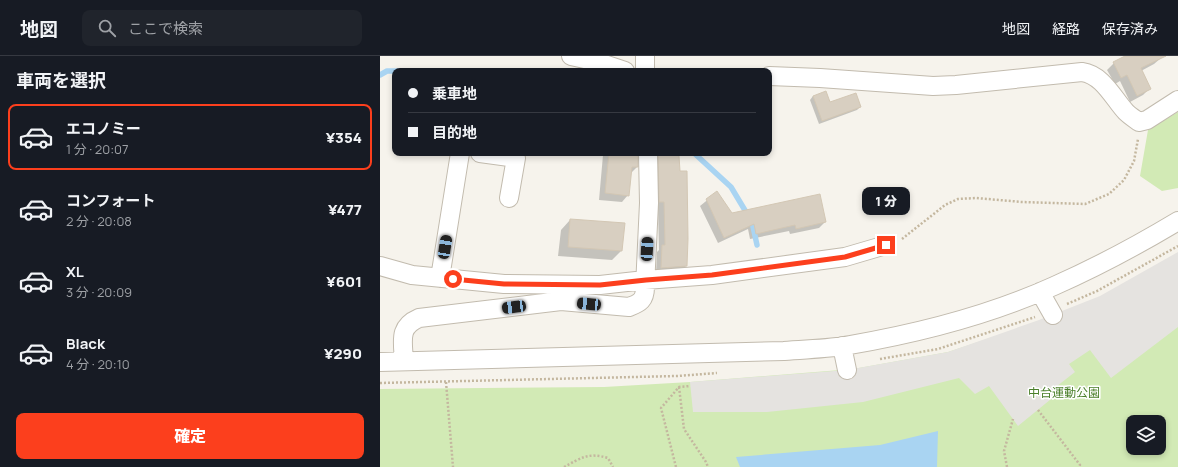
<!DOCTYPE html>
<html lang="ja">
<head>
<meta charset="utf-8">
<style>
  :root { --surface:#171b24; --page:#20242c; --text:#f1f3f6; --muted:#9ea1a6; --line:#363941; --accent:#fc3f1d }
  body { margin:0; font-family:Manrope,"Noto Sans JP",sans-serif; background:var(--page); color:var(--text); height:100vh; display:flex; flex-direction:column; font-size:15px; white-space:nowrap }
  * { box-sizing:border-box; margin:0 }
  p { font-size:13px; color:var(--muted) }
  .icon { flex:none; width:22px; height:22px; fill:none; stroke:currentColor; stroke-width:2; stroke-linecap:round; stroke-linejoin:round }
  .map { position:relative; flex:1; overflow:hidden }
  .sheet { display:flex; flex-direction:column; background:var(--surface); width:380px }
  .sheet>* { flex:none }
  .guide { position:absolute; left:12px; top:12px; width:380px; height:88px; border-radius:8px; box-shadow:0 2px 6px #0003; display:grid; align-content:center; height:88px; padding:0 16px; background:var(--surface) }
  .controls { position:absolute; left:746px; top:359px; display:grid; gap:8px }
  .controls a { display:grid; place-items:center; width:40px; height:40px; border-radius:8px; background:var(--surface); box-shadow:0 2px 6px #0003; font-size:20px }
  .end { position:absolute; width:18px; height:18px; margin:-9px; border:5px solid #fc3f1d; background:#fff; box-shadow:0 0 0 2px #fff }
  .from { border-radius:50% }
  .bubble { position:absolute; height:28px; border-radius:8px; background:var(--surface); box-shadow:0 2px 6px #0003; font-size:13px; font-weight:800; line-height:28px; text-align:center }
  .car { position:absolute; width:12px; height:24px; margin:-12px -6px; border-radius:5px; box-shadow:0 0 3px 1px #0007; background:linear-gradient(#222 24%,#8ab4d8 0 40%,#222 0 76%,#8ab4d8 0 86%,#222 0) }
  .guide b { display:flex; align-items:center; gap:14px; height:38px; font-size:15px }
  .guide b+b { border-top:1px solid var(--line) }
  .guide i { width:10px; height:10px; background:var(--text) }
  ul { padding:0; list-style:none }
  li { display:flex; align-items:center; gap:12px; height:66px; margin:0 8px 6px; padding:0 8px; border:2px solid transparent; border-radius:8px }
  li div { flex:1 }
  li b { display:block; font-size:15px }
  li em { font-style:normal; font-weight:800 }
  li.active { border-color:var(--accent) }
  li>.icon { width:36px; height:36px; stroke-width:1.5 }
  h2 { padding:0 16px; font-size:18px; line-height:48px }
  .action { display:flex; gap:8px; margin-top:auto; padding:8px 16px }
  .action a { flex:1; height:46px; border-radius:8px; background:var(--accent); color:#fff; font-size:16px; font-weight:800; line-height:46px; text-align:center }
  header { display:flex; align-items:center; gap:24px; box-sizing:border-box; height:56px; padding:0 20px; background:var(--surface); border-bottom:1px solid var(--line) }
  header strong { font-size:19px }
  nav { display:flex; gap:22px; margin-inline-start:auto; font-size:14px }
  .search { width:280px; height:36px; background:var(--page); display:flex; align-items:center; gap:10px; box-sizing:border-box; padding:0 14px; border-radius:8px; color:var(--muted); font-size:15px }
  main { display:flex; flex:1; min-height:0 }
  .map>svg:first-child { display:block }
  .green { fill:#d2eab5; fill-rule:evenodd }
  .parking { fill:#e5e3e0 }
  .water { fill:#a9d4f2 }
  .shadow { fill:#0003 }
  .lines { fill:none; stroke-linecap:round; stroke-linejoin:round }
  .stream { stroke:#a9d4f2; stroke-width:5.5 }
  .building { fill:#d8cfc1; stroke:#d3c7b4 }
  .minor-casing { stroke:#c2bbae; stroke-width:20 }
  .path { stroke:#c4b79f; stroke-width:2.5; stroke-dasharray:2 2; stroke-linecap:butt }
  .minor { stroke:#fff; stroke-width:18 }
  .route { stroke:#fc3f1d; stroke-width:5 }
  .labels { text-anchor:middle; dominant-baseline:central; stroke-width:3; stroke-linejoin:round; paint-order:stroke }
  .park-label { font-size:12px; fill:#4a7f2a; stroke:#fff }
</style>
</head>
<body>
<header>
<strong>地図</strong>
<div class="search"><svg class="icon" aria-label="search" viewBox="0 0 24 24"><circle cx="10" cy="10" r="6"/><path d="M15 15l6 6"/></svg>ここで検索</div>
<nav><a>地図</a><a>経路</a><a>保存済み</a></nav>
</header>
<main>
<section class="sheet">
<h2>車両を選択</h2>
<ul>
<li class="active"><svg class="icon" aria-label="car" viewBox="0 0 24 24"><path d="M5 17H2v-5l4-1 3-4h7l3 4 3 1v5h-3M9 17h6M6 11h13"/><circle cx="7" cy="17" r="2"/><circle cx="17" cy="17" r="2"/></svg><div><b>エコノミー</b><p>1 分 · 20:07</p></div><em>¥354</em></li>
<li><svg class="icon" aria-label="car" viewBox="0 0 24 24"><path d="M5 17H2v-5l4-1 3-4h7l3 4 3 1v5h-3M9 17h6M6 11h13"/><circle cx="7" cy="17" r="2"/><circle cx="17" cy="17" r="2"/></svg><div><b>コンフォート</b><p>2 分 · 20:08</p></div><em>¥477</em></li>
<li><svg class="icon" aria-label="car" viewBox="0 0 24 24"><path d="M5 17H2v-5l4-1 3-4h7l3 4 3 1v5h-3M9 17h6M6 11h13"/><circle cx="7" cy="17" r="2"/><circle cx="17" cy="17" r="2"/></svg><div><b>XL</b><p>3 分 · 20:09</p></div><em>¥601</em></li>
<li><svg class="icon" aria-label="car" viewBox="0 0 24 24"><path d="M5 17H2v-5l4-1 3-4h7l3 4 3 1v5h-3M9 17h6M6 11h13"/><circle cx="7" cy="17" r="2"/><circle cx="17" cy="17" r="2"/></svg><div><b>Black</b><p>4 分 · 20:10</p></div><em>¥290</em></li>
</ul>
<div class="action"><a>確定</a></div>
</section>
<div class="map">
<svg width="798" height="411" viewBox="0 0 798 411">
  <rect width="100%" height="100%" fill="#f6f3ec"/>
  <!-- green -->
  <path class="green" d="M798,56V132L782,135L760,120L768,74Z
    M798,202V411H0V333L224,331L310,326L473,313L568,296L718,246ZM753,366H779V392H753Z"/>
  <!-- parking -->
  <path class="parking" d="M798,196V271L731,322L710,294L689,308L695,316L672,334L676,339L638,370L609,330L595,338L579,322L483,346L387,356H313L310,326L467,314L568,296L659,264L720,240Z"/>
  <!-- water -->
  <path class="water" d="M558,375L557,411H360L356,401L500,389Z"/>
  <!-- shadow -->
  <path class="shadow" d="M748,0H780L781,2L774,8L761,15L770,32L763,39L750,46L740,25L735,28L727,14L734,7Z
    M433,40L449,48L480,51L477,54L439,68L430,44Z
    M225,97H257V111L251,117L248,139L242,146L219,144L223,99Z
    M272,97H292L299,116L306,210L300,216L276,218L277,196L279,194L278,152H274Z
    M336,137L351,158L445,166L439,172L410,178L409,175L370,183L368,173L338,187L320,150Z
    M190,164L241,195L232,204L178,200L181,174Z"/>
  <g class="lines">
    <!-- stream -->
    <path class="stream" d="M0,19L7,15H18
      M314,97L351,131L372,166L377,189"/>
  </g>
  <!-- building -->
  <path class="building" d="M745,0H786L761,12L771,33L757,40L747,19L741,22L733,6Z
    M446,35L450,46L476,37L481,51L442,65L433,40Z
    M229,97H258V111H252L249,140L225,137Z
    M278,97H294L299,100L300,115H307L308,183L307,210L281,212L282,189H285L284,146H279Z
    M337,135L352,157L440,138L446,166L416,173L415,169L376,178L374,168L344,182L326,143Z
    M190,163L245,167L242,195L188,191Z"/>
  <g class="lines">
    <!-- minor casing -->
    <g class="minor-casing">
      <path id="minor" d="M191,0L218,6L245,15
        M265,15V0
        M389,20L440,22L553,30L576,29L702,16C723,19 733,42 746,56C750,60 755,63 759,66L767,64L798,44
        M100,97L136,102L129,142
        M0,210L32,219L124,228L220,229L265,224L332,219L465,201L506,189
        M60,222L80,97
        M660,236L673,259
        M462,290L467,314
        M24,305C23,285 18,271 39,262L181,245L249,251C260,247 265,244 265,231L269,147L268,97
        M0,306L404,295C426,293 449,293 470,289C540,277 610,259 674,230C717,211 758,189 798,165"/>
    </g>
    <!-- path -->
    <path class="path" d="M522,183L565,149L578,143L596,142L642,146L705,148L729,138L744,124L754,105L758,83
      M687,248L717,235L798,190
      M500,303L558,293L655,261
      M66,326L73,411
      M0,327L297,320L337,317
      M299,331L304,373L326,406L328,411
      M658,354L700,409L699,411
      M184,411C201,402 208,396 228,402L233,411
      M296,411L281,352L299,331L310,330
      M627,411L624,395L633,363"/>
    <!-- minor -->
    <use href="#minor" class="minor"/>
  </g>
  <g class="lines">
    <!-- route -->
    <path class="route" d="M73,223L124,228L220,229L266,224L332,219L465,201L506,189"/>
  </g>
  <g class="labels">
    <!-- park labels -->
    <g class="park-label">
      <text x="684" y="336">中台運動公園</text>
    </g>
  </g>
</svg>
<div class="controls">
<a><svg class="icon" aria-label="layers" viewBox="0 0 24 24"><path d="M12 4l9 5-9 5-9-5zM3 14l9 5 9-5"/></svg></a>
</div>
<i class="end from" style="left:73px;top:223px"></i>
<i class="end" style="left:506px;top:189px"></i>
<div class="bubble" style="left:482px;top:131px;width:48px">1 分</div>
<i class="car" style="left:65px;top:191px;rotate:9deg"></i>
<i class="car" style="left:267px;top:193px;rotate:3deg"></i>
<i class="car" style="left:209px;top:248px;rotate:275deg"></i>
<i class="car" style="left:134px;top:251px;rotate:263deg"></i>
<div class="guide">
<b><i class="from"></i>乗車地</b>
<b><i></i>目的地</b>
</div>
</div>
</main>
</body>
</html>
